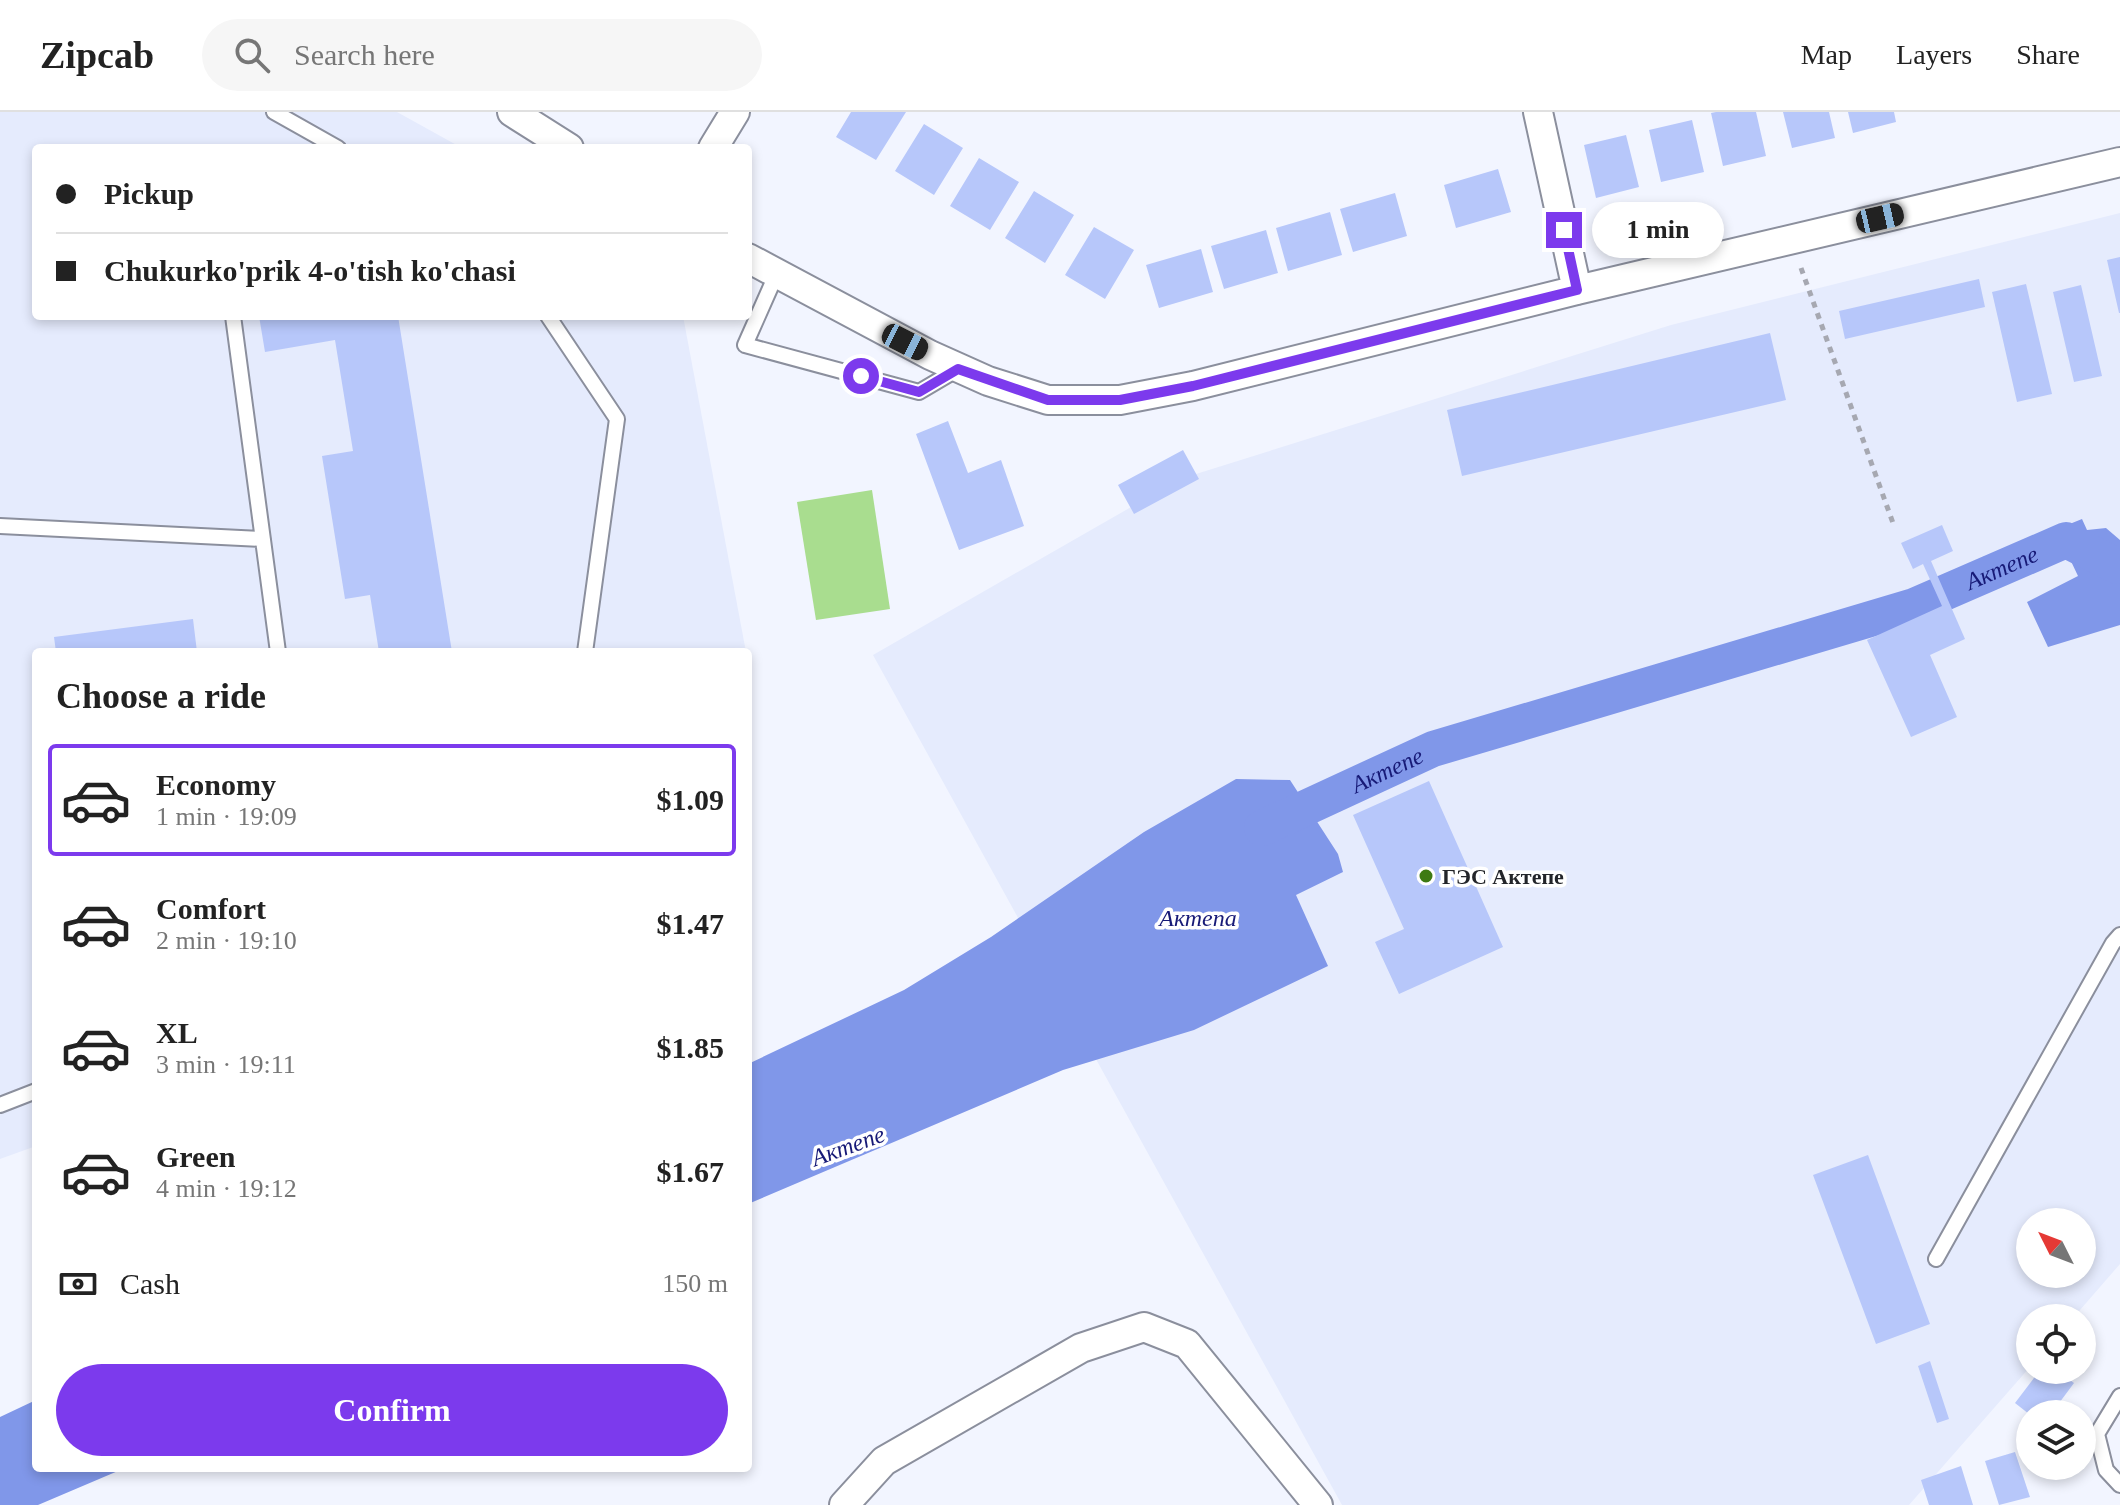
<!DOCTYPE html>
<html lang="en">
<head>
<meta charset="utf-8">
<style>
  :root { --surface:#fff; --page:#f6f6f6; --text:#222; --muted:#767676; --line:#e0e0e0; --accent:#7c3aed }
  body { margin:0; font-family:"Times New Roman",serif; background:var(--page); color:var(--text); height:100vh; display:flex; flex-direction:column; font-size:30px; white-space:nowrap }
  * { box-sizing:border-box; margin:0 }
  p { font-size:26px; color:var(--muted) }
  .icon { flex:none; width:44px; height:44px; fill:none; stroke:currentColor; stroke-width:2; stroke-linecap:round; stroke-linejoin:round }
  .map { position:relative; flex:1; overflow:hidden }
  .sheet { position:absolute; left:32px; top:536px; width:720px; height:824px; display:flex; flex-direction:column; background:var(--surface); border-radius:8px; box-shadow:0 4px 12px #0003 }
  .sheet>* { flex:none }
  .guide { position:absolute; left:32px; top:32px; width:720px; height:176px; border-radius:8px; box-shadow:0 4px 12px #0003; display:grid; align-content:center; height:176px; padding:0 24px; background:var(--surface) }
  .needle { width:52px; rotate:312deg }
  .controls { position:absolute; left:2016px; top:1096px; display:grid; gap:16px }
  .controls a { display:grid; place-items:center; width:80px; height:80px; border-radius:50%; background:var(--surface); box-shadow:0 4px 12px #0003; font-size:40px }
  .end { position:absolute; width:36px; height:36px; margin:-18px; border:10px solid #7c3aed; background:#fff; box-shadow:0 0 0 4px #fff }
  .from { border-radius:50% }
  .bubble { position:absolute; height:56px; border-radius:28px; background:var(--surface); box-shadow:0 4px 12px #0003; font-size:26px; font-weight:600; line-height:56px; text-align:center }
  .car { position:absolute; width:24px; height:48px; margin:-24px -12px; border-radius:10px; box-shadow:0 0 6px 2px #0007; background:linear-gradient(#222 24%,#8ab4d8 0 40%,#222 0 76%,#8ab4d8 0 86%,#222 0) }
  .guide b { display:flex; align-items:center; gap:28px; height:76px; font-size:30px }
  .guide b+b { border-top:2px solid var(--line) }
  .guide i { width:20px; height:20px; background:var(--text) }
  ul { padding:0; list-style:none }
  li { display:flex; align-items:center; gap:24px; height:112px; margin:0 16px 12px; padding:0 8px; border:4px solid transparent; border-radius:8px }
  li div { flex:1 }
  li b { display:block; font-size:30px }
  li em { font-style:normal; font-weight:600 }
  li.active { border-color:var(--accent) }
  li>.icon { width:72px; height:72px; stroke-width:1.5 }
  h2 { padding:0 24px; font-size:36px; line-height:96px }
  .pay { display:flex; align-items:center; gap:20px; height:88px; padding:0 24px; font-size:30px }
  .pay p { margin-inline-start:auto }
  .cta { display:flex; gap:16px; margin-top:auto; padding:16px 24px }
  .cta a { flex:1; height:92px; border-radius:48px; background:var(--accent); color:#fff; font-size:32px; font-weight:600; line-height:92px; text-align:center }
  header { display:flex; align-items:center; gap:48px; box-sizing:border-box; height:112px; padding:0 40px; background:var(--surface); border-bottom:2px solid var(--line) }
  header strong { font-size:38px }
  nav { display:flex; gap:44px; margin-inline-start:auto; font-size:28px }
  .search { width:560px; height:72px; background:var(--page); display:flex; align-items:center; gap:20px; box-sizing:border-box; padding:0 28px; border-radius:44px; color:var(--muted); font-size:30px }
  .map>svg:first-child { display:block }
  .built { fill:#e5ebfd; fill-rule:evenodd }
  .green { fill:#a9dd8f }
  .water { fill:#8097e9 }
  .lines { fill:none; stroke-linecap:round; stroke-linejoin:round }
  .canal { stroke:#8097e9; stroke-width:36 }
  .building { fill:#b7c7fa }
  .lane-casing { stroke:#8b8f9d; stroke-width:18 }
  .street-casing { stroke:#8b8f9d; stroke-width:32 }
  .path { stroke:#a6a8b1; stroke-width:5; stroke-dasharray:6 6; stroke-linecap:butt }
  .lane { stroke:#fff; stroke-width:14 }
  .street { stroke:#fff; stroke-width:28 }
  .route { stroke:#7c3aed; stroke-width:10 }
  .poi-dot { fill:#3e7a13; stroke:#fff; stroke-width:3 }
  .labels { text-anchor:middle; dominant-baseline:central; stroke-width:7; stroke-linejoin:round; paint-order:stroke }
  .poi-label { font-size:22px; font-weight:bold; fill:#23252a; stroke:#fff; text-anchor:start }
  .water-label { font-size:24px; font-style:italic; fill:#171a77; stroke:#fff }
</style>
</head>
<body>
<header>
<strong>Zipcab</strong>
<div class="search"><svg class="icon" aria-label="search" viewBox="0 0 24 24"><circle cx="10" cy="10" r="6"/><path d="M15 15l6 6"/></svg>Search here</div>
<nav><a>Map</a><a>Layers</a><a>Share</a></nav>
</header>
<div class="map">
<svg width="2120" height="1393" viewBox="0 0 2120 1393">
  <rect width="100%" height="100%" fill="#f2f5ff"/>
  <!-- built -->
  <path class="built" d="M0,0H397L462,36H36V204H683L746,540H36V1034L0,1047Z
    M2120,101V1152L2073,1206H2030V1255L1909,1393H1342L873,543L1180,367L1671,213ZM2030,1110H2082V1162H2030Z"/>
  <!-- green -->
  <path class="green" d="M872,378L890,497L816,508L797,390Z"/>
  <!-- water -->
  <path class="water" d="M2082,407L2087,418L2106,416L2120,428V513L2048,535L2027,490L2078,464L2069,445L2046,454L2035,426Z
    M1236,667L1290,668L1338,742L1343,760L1296,783L1328,854L1194,918L1063,958L748,1092V952L904,878L991,825L1144,720Z
    M36,1288V1356H125L38,1393H0V1305Z"/>
  <g class="lines">
    <!-- canal -->
    <path class="canal" id="s1" d="M1262,716L1433,637L1914,494L2066,428L2117,454L2120,453"/>
  </g>
  <!-- building -->
  <path class="building" d="M851,0H906L876,48L836,25Z
    M1716,0H1756L1766,44L1723,54L1711,1Z
    M1783,0H1829L1835,26L1792,36Z
    M1848,0H1894L1896,10L1853,21Z
    M1692,8L1704,60L1661,70L1649,18Z
    M924,12L963,36L934,83L895,59Z
    M1626,23L1639,75L1596,86L1584,33Z
    M979,46L1019,70L990,118L950,94Z
    M1498,57L1511,100L1456,116L1444,73Z
    M1034,79L1074,103L1045,151L1005,126Z
    M1395,81L1407,124L1353,140L1340,97Z
    M1330,100L1342,143L1288,159L1276,116Z
    M1094,115L1134,138L1105,187L1065,163Z
    M1266,118L1278,161L1224,177L1211,134Z
    M1201,137L1213,180L1159,196L1146,153Z
    M2120,145V201H2119L2107,148Z
    M1979,167L1985,195L1845,227L1839,199Z
    M2026,172L2052,282L2017,290L1992,180Z
    M2081,173L2102,264L2074,270L2053,180Z
    M259,204H398L452,540H379L370,483L345,487L322,344L353,339L335,228L265,240Z
    M1770,221L1786,288L1462,364L1447,298Z
    M948,309L968,361L1001,348L1024,414L959,438L916,322Z
    M1183,338L1199,367L1134,402L1118,373Z
    M1942,413L1953,439L1931,449L1965,527L1930,543L1957,605L1911,625L1867,528L1942,494L1923,452L1913,457L1901,431Z
    M193,507L197,540H56L54,525Z
    M1429,669L1503,835L1399,882L1375,830L1404,817L1353,703Z
    M1868,1043L1930,1212L1876,1232L1813,1063Z
    M1930,1249L1949,1307L1937,1311L1918,1254Z
    M2040,1258H2056L2074,1271L2051,1302H2029L2015,1291Z
    M2015,1340L2030,1385L1999,1393L1985,1349Z
    M1961,1354L1973,1393H1929L1921,1368Z"/>
  <g class="lines">
    <!-- lane casing -->
    <g class="lane-casing">
      <path id="lane" d="M274,0L338,36
        M776,163L745,233L919,280L958,257
        M233,204L278,540
        M548,204L617,307L585,540
        M0,414L263,427
        M0,993L36,979
        M1936,1147L2113,831L2120,823
        M2120,1284L2097,1322L2106,1358L2120,1373"/>
    </g>
    <!-- street casing -->
    <g class="street-casing">
      <path id="street" d="M512,0L569,36
        M1538,0L1577,178
        M713,36L735,0
        M748,146L930,243L988,269L1048,288H1120L1193,274L1577,178L2120,50
        M844,1393L884,1349L1081,1236L1144,1215L1187,1232L1318,1393"/>
    </g>
    <!-- path -->
    <path class="path" d="M1801,156L1893,411"/>
    <!-- lane -->
    <use href="#lane" class="lane"/>
    <!-- street -->
    <use href="#street" class="street"/>
  </g>
  <g class="lines">
    <!-- route -->
    <path class="route" d="M861,264L919,280L958,257L1048,288H1120L1193,274L1577,178L1564,118"/>
  </g>
  <!-- markers -->
  <circle class="poi-dot" cx="1426" cy="764" r="8"/>
  <g class="labels">
    <!-- poi labels -->
    <g class="poi-label">
      <text x="1442" y="764">ГЭС Актепe</text>
    </g>
    <!-- water labels -->
    <g class="water-label">
      <text stroke="none"><textPath href="#s1" startOffset="786">Актепе</textPath></text>
      <text stroke="none"><textPath href="#s1" startOffset="138">Актепе</textPath></text>
      <text x="1198" y="806">Актепа</text>
      <text transform="translate(848 1034) rotate(-20)">Актепе</text>
    </g>
  </g>
</svg>
<div class="controls">
<a><svg class="needle" viewBox="-14 -14 28 28"><path d="M0-13l5 13h-10z" fill="#e53935"/><path d="M0 13l5-13h-10z" fill="#767676"/></svg></a>
<a><svg class="icon" aria-label="locate" viewBox="0 0 24 24"><circle cx="12" cy="12" r="6"/><path d="M12 2v4M12 18v4M2 12h4M18 12h4"/></svg></a>
<a><svg class="icon" aria-label="layers" viewBox="0 0 24 24"><path d="M12 4l9 5-9 5-9-5zM3 14l9 5 9-5"/></svg></a>
</div>
<i class="end from" style="left:861px;top:264px"></i>
<i class="end" style="left:1564px;top:118px"></i>
<div class="bubble" style="left:1592px;top:90px;width:132px">1 min</div>
<i class="car" style="left:1880px;top:106px;rotate:77deg"></i>
<i class="car" style="left:905px;top:230px;rotate:117deg"></i>
<div class="guide">
<b><i class="from"></i>Pickup</b>
<b><i></i>Chukurko'prik 4-o'tish ko'chasi</b>
</div>
<section class="sheet">
<h2>Choose a ride</h2>
<ul>
<li class="active"><svg class="icon" aria-label="car" viewBox="0 0 24 24"><path d="M5 17H2v-5l4-1 3-4h7l3 4 3 1v5h-3M9 17h6M6 11h13"/><circle cx="7" cy="17" r="2"/><circle cx="17" cy="17" r="2"/></svg><div><b>Economy</b><p>1 min · 19:09</p></div><em>$1.09</em></li>
<li><svg class="icon" aria-label="car" viewBox="0 0 24 24"><path d="M5 17H2v-5l4-1 3-4h7l3 4 3 1v5h-3M9 17h6M6 11h13"/><circle cx="7" cy="17" r="2"/><circle cx="17" cy="17" r="2"/></svg><div><b>Comfort</b><p>2 min · 19:10</p></div><em>$1.47</em></li>
<li><svg class="icon" aria-label="car" viewBox="0 0 24 24"><path d="M5 17H2v-5l4-1 3-4h7l3 4 3 1v5h-3M9 17h6M6 11h13"/><circle cx="7" cy="17" r="2"/><circle cx="17" cy="17" r="2"/></svg><div><b>XL</b><p>3 min · 19:11</p></div><em>$1.85</em></li>
<li><svg class="icon" aria-label="car" viewBox="0 0 24 24"><path d="M5 17H2v-5l4-1 3-4h7l3 4 3 1v5h-3M9 17h6M6 11h13"/><circle cx="7" cy="17" r="2"/><circle cx="17" cy="17" r="2"/></svg><div><b>Green</b><p>4 min · 19:12</p></div><em>$1.67</em></li>
</ul>
<div class="pay"><svg class="icon" aria-label="cash" viewBox="0 0 24 24"><path d="M3 7h18v10H3z"/><circle cx="12" cy="12" r="2"/></svg>Cash<p>150 m</p></div>
<div class="cta"><a>Confirm</a></div>
</section>
</div>
</body>
</html>
